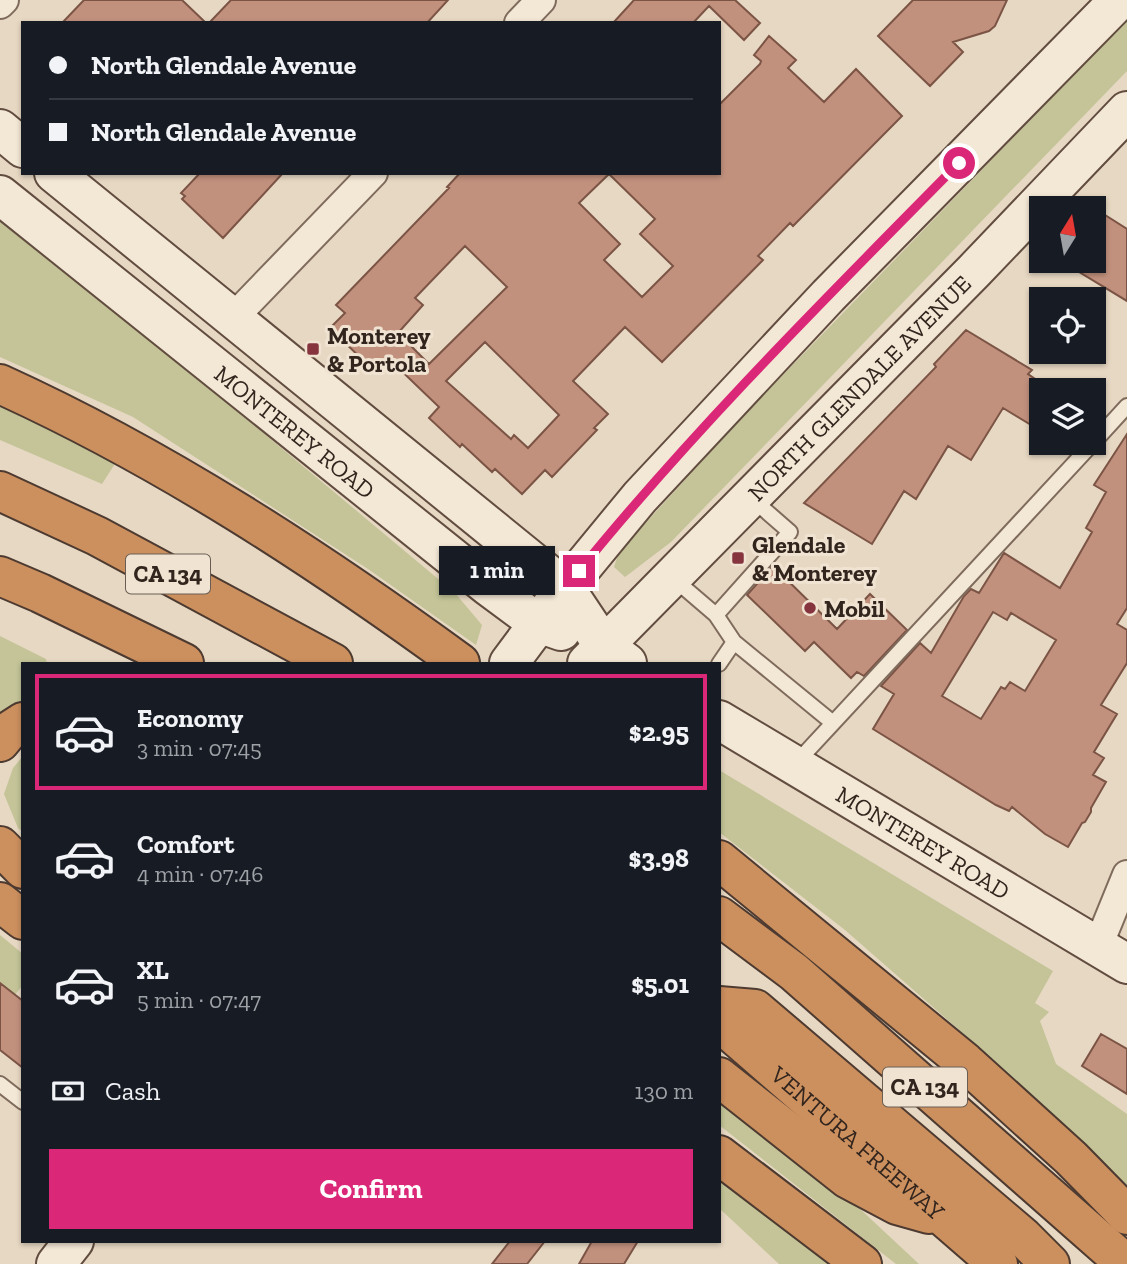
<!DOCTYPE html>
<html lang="en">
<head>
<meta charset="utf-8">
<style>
  :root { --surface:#171b24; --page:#20242c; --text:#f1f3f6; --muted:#9ea1a6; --line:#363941; --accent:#db2777 }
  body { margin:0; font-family:"Zilla Slab",serif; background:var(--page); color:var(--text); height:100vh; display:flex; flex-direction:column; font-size:26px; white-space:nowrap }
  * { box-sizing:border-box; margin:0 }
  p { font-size:23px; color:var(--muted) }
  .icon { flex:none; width:38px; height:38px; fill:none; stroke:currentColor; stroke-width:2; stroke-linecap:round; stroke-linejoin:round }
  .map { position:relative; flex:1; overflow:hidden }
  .sheet { position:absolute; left:21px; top:662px; width:700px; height:581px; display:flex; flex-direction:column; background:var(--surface); border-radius:0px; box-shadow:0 2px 5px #0004 }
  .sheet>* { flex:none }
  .banner { position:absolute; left:21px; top:21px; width:700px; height:154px; border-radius:0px; box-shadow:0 2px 5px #0004; display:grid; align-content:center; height:154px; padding:0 28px; background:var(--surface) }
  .needle { width:46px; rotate:11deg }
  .buttons { position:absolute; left:1029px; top:196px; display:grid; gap:14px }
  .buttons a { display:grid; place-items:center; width:77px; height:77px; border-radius:0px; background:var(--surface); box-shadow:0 2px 5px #0004; font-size:35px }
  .end { position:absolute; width:32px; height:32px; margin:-16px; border:9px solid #db2777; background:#fff; box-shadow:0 0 0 4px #fff }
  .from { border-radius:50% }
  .bubble { position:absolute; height:49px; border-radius:0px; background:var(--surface); box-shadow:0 2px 5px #0004; font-size:23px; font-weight:700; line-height:49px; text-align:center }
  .banner b { display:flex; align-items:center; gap:24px; height:66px; font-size:26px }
  .banner b+b { border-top:2px solid var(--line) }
  .banner i { width:18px; height:18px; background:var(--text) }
  ul { padding:12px 0 0; list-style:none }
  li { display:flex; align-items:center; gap:21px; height:116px; margin:0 14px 10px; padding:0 14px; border:4px solid transparent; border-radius:0px }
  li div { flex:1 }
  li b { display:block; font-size:26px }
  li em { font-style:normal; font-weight:700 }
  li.selected { border-color:var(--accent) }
  li>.icon { width:63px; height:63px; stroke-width:1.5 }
  .pay { display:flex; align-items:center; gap:18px; height:77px; padding:0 28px; font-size:26px }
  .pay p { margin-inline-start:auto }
  .cta { display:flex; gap:14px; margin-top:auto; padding:14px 28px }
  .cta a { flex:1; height:80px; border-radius:0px; background:var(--accent); color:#fff; font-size:28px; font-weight:700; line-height:80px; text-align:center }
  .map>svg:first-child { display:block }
  .green { fill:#c4c498 }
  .building { fill:#c1917d; stroke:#7b5445; stroke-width:2; fill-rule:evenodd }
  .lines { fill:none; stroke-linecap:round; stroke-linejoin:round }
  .lane-casing { stroke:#7f6b5c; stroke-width:18 }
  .street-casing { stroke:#7f6b5c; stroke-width:32 }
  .secondary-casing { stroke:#614c3f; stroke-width:42 }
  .highway-casing { stroke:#4d3a30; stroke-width:42 }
  .lane { stroke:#f3e7d5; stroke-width:14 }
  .street { stroke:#f3e7d5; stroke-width:28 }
  .secondary { stroke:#f3e7d5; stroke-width:38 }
  .highway { stroke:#cc8f5e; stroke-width:38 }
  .route { stroke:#db2777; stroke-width:9 }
  .poi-dot { fill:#86343e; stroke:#f0e3d1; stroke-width:2.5 }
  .labels { text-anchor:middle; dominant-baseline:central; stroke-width:6; stroke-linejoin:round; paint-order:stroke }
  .shield { fill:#f0e3d1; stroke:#6a5e54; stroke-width:2 }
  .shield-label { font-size:23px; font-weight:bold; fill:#31251e }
  .poi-label { font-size:24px; font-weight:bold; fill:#31251e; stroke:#f0e3d1; text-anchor:start }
  .street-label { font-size:24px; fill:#31251e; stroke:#f0e3d1 }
</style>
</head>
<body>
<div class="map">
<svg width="1127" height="1264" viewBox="0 0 1127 1264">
  <rect width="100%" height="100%" fill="#e7d8c3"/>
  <!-- green -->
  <path class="green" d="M1127,20V71L671,542L625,577L614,567L619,552L750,409Z
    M0,213L455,593L482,625L476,645L368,569L133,417L0,357Z
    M0,402L118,459L102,484L0,440Z
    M0,636L46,659L47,663H23V702L0,717Z
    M23,756V832L18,828L4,794L13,768Z
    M719,770L1053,971L1035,1003L1049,1012L1040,1021L1056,1064L1127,1114V1185L990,1057L845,930L719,832Z
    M0,935L23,954V985L14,996L0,983Z
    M719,1092L814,1166L919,1264H896L719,1125Z
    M719,1177L836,1264H779L719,1208Z"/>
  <!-- building -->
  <path class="building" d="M84,0H182L206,23H62Z
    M231,0H448L427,23H209Z
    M634,0H735L760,23L744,40L709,6L693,23H613Z
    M913,0H1007L995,26L989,31L953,42L963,52L930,86L878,36Z
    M769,36L796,60L788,68L824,102L856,69L902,116L793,226L790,223L758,256L763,260L662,362L625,327L573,381L608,414L594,428L597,430L552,477L545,470L522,494L495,469L492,472L462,444L460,447L429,418L439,407L389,359L376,373L330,328L345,313L336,305L449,188L447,187L460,173H719V105L760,64L761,61L754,55ZM609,174L655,219L640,234L673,266L642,297L604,260L620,244L579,203ZM465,246L507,287L429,364L398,333L423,305L415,298ZM485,342L559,415L528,448L514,435L511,439L446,381Z
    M200,173H283L223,238L182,199L185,196L181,193Z
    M1094,208L1127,229V301L1061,261H1094Z
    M966,330L1032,370L1028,374L1041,383V431L1003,408L971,460L948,446L916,499L904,491L872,544L804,503L936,367L934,364Z
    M1127,434V608L1117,624L1127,630V663L1101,705L1117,714L1094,752L1104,758L1093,775L1106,782L1091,808V812L1085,822L1082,823L1068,847L1045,834L1012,807L1009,811L996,805L873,729L894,694L881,686L920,643L931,653L964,596L971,589L979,593L1004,553L1060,588L1092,532L1086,528L1106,492L1094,485ZM993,612L1007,620L1011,613L1056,640L1025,691L1010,682L1005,689L1001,687L981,719L942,696Z
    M773,566L837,629L870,594L907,630L864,676L857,672L851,678L814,642L805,651L747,595Z
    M0,983L23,1001V1068L0,1050Z
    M1101,1034L1127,1049V1094L1082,1066Z
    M510,1241H545L527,1264H492Z
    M592,1241H638L624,1264H579Z"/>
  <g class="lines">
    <!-- lane casing -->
    <g class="lane-casing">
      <path id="lane" d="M1094,442L1127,406
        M674,579L716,615L734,642L833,723
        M716,615L790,532L751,498
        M719,664L734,642
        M796,763L1093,443
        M0,1084L23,1102"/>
    </g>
    <!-- street casing -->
    <g class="street-casing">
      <path id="street" d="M0,4L4,0
        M519,23L541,0
        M233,318L373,173
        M1098,946L1127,875"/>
    </g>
    <!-- secondary casing -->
    <g class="secondary-casing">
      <g id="secondary">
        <path d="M0,129L23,148"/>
        <path d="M54,173L565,588L603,645L627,663"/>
        <path id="s1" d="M0,195L488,586L538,623L561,631"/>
        <path d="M509,663L565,588L640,497L828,296L1119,0"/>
        <path id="s2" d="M587,663L974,271L1127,111"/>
        <path id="s3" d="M719,720L1127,964"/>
        <path d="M56,1264L74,1241"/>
      </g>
    </g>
    <!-- highway casing -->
    <g class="highway-casing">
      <g id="highway">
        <path d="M0,384C163,458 316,558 460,663"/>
        <path d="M0,491L97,536L333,663"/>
        <path d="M0,576L40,593L184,663"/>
        <path d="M0,742L9,731L23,722"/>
        <path d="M0,846L23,869"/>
        <path d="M719,860L965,1062L1071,1158L1127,1215"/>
        <path d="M0,902L23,920"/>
        <path d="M719,916L794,972L1126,1264"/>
        <path d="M719,1006L755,1009L1023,1237L1050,1264"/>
        <path id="s4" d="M719,1022L998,1264"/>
        <path d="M719,1077L848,1179L897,1205L929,1214"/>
        <path d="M719,1155L862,1264"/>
      </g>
    </g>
    <!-- lane -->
    <use href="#lane" class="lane"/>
    <!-- street -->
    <use href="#street" class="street"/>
    <!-- secondary -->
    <use href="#secondary" class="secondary"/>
    <!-- highway -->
    <use href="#highway" class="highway"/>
  </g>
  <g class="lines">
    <!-- route -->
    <path class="route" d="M579,571C696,427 829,295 959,163"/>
  </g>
  <!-- markers -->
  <g class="poi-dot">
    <rect x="306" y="342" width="14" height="14" rx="3.5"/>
    <rect x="731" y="551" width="14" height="14" rx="3.5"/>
    <circle cx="810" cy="608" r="7"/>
  </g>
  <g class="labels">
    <!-- shield labels -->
    <g class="shield">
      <rect x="126" y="554.5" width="84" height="39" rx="5"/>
      <rect x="883" y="1067.5" width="84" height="39" rx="5"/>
    </g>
    <g class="shield-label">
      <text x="168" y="574">CA 134</text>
      <text x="925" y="1087">CA 134</text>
    </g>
    <!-- poi labels -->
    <g class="poi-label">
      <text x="327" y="335">Monterey<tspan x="327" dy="28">&amp; Portola</tspan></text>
      <text x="752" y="544">Glendale<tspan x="752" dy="28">&amp; Monterey</tspan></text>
      <text x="824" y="608">Mobil</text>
    </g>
    <!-- street labels -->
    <g class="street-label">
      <text stroke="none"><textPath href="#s2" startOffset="387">NORTH GLENDALE AVENUE</textPath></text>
      <text stroke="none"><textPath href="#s1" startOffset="378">MONTEREY ROAD</textPath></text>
      <text stroke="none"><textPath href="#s3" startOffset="238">MONTEREY ROAD</textPath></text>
      <text stroke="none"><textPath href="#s4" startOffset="184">VENTURA FREEWAY</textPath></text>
    </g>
  </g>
</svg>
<div class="buttons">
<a><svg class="needle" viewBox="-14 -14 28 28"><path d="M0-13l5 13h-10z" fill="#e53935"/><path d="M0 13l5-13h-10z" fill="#9ea1a6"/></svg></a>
<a><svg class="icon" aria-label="locate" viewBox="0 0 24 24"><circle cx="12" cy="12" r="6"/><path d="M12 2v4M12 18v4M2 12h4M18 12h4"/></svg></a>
<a><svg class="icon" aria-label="layers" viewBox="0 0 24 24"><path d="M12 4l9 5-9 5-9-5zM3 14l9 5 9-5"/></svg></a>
</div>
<i class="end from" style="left:959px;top:163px"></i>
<i class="end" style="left:579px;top:571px"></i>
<div class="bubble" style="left:439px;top:546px;width:116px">1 min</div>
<div class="banner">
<b><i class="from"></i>North Glendale Avenue</b>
<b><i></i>North Glendale Avenue</b>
</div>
<section class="sheet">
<ul>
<li class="selected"><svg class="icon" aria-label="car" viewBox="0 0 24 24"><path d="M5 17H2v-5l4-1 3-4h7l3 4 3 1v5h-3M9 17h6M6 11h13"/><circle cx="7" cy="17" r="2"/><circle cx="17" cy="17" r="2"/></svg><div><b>Economy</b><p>3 min · 07:45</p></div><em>$2.95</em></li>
<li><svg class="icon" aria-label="car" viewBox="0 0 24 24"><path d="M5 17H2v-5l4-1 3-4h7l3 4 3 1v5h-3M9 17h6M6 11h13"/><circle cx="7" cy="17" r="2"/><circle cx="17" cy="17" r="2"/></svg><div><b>Comfort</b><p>4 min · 07:46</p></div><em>$3.98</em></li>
<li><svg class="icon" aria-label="car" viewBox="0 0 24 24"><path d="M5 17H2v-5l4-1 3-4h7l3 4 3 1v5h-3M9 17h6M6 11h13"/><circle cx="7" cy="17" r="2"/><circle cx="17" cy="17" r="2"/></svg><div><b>XL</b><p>5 min · 07:47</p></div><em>$5.01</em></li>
</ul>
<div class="pay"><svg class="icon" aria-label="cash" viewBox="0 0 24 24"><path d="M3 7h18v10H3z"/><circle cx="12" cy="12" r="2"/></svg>Cash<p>130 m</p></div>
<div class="cta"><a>Confirm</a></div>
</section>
</div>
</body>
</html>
